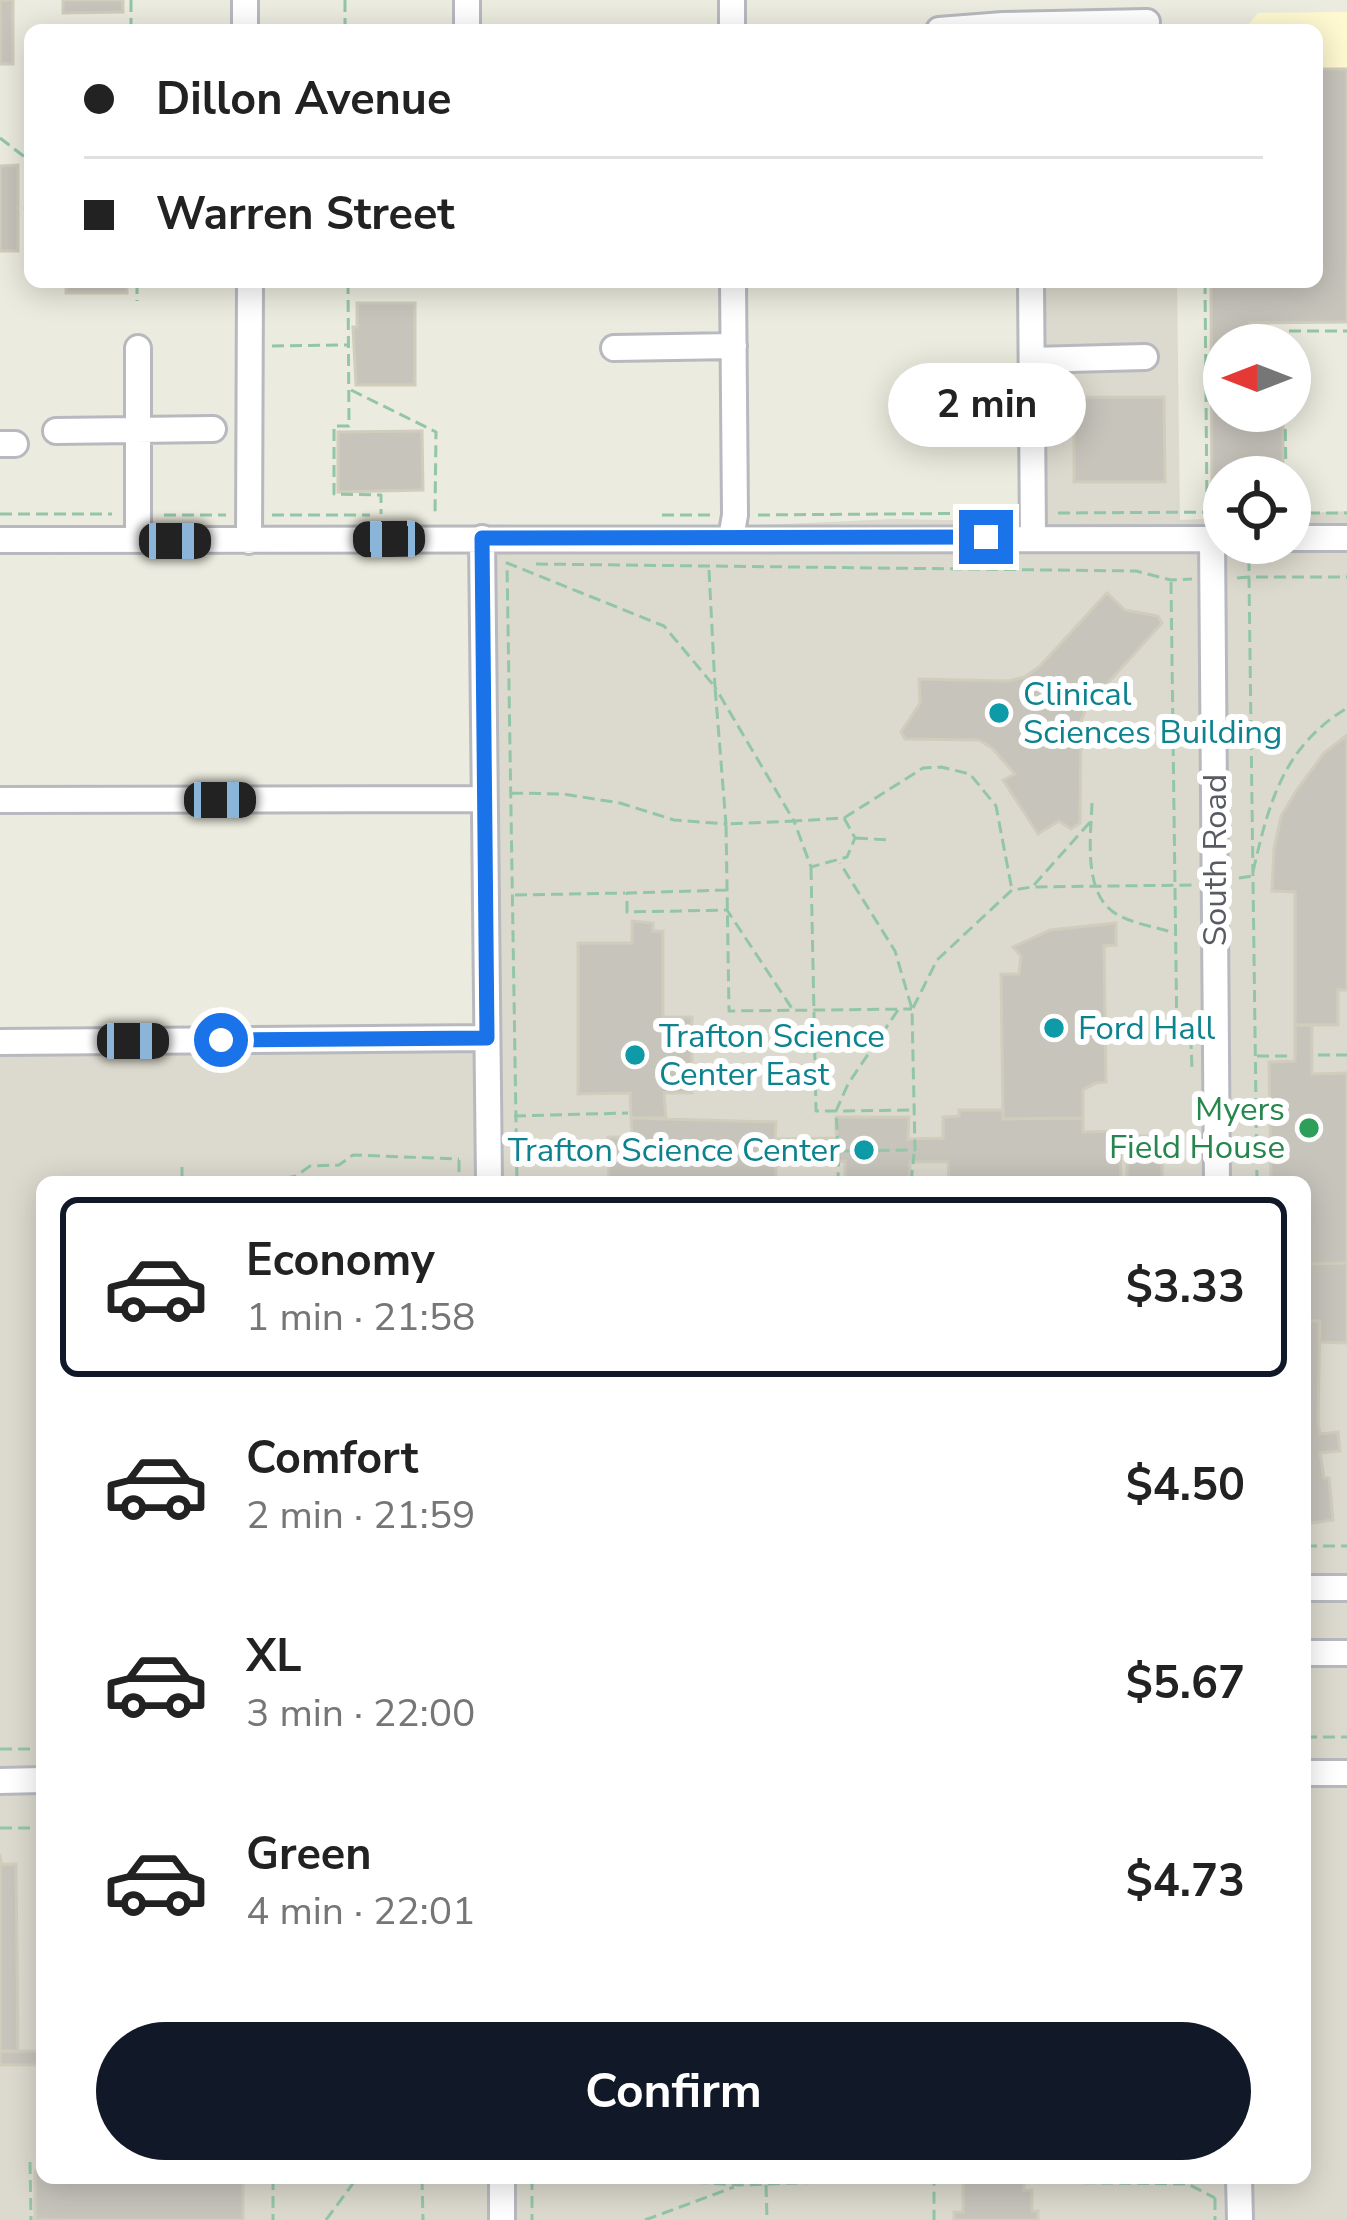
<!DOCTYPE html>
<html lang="en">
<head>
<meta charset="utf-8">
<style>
  :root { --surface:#fff; --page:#f6f6f6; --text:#222; --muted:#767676; --line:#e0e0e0; --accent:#111827 }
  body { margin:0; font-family:"Nunito Sans",sans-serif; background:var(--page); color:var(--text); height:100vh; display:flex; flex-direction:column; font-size:45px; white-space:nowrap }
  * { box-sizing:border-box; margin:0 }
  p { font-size:39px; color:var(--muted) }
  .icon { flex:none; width:66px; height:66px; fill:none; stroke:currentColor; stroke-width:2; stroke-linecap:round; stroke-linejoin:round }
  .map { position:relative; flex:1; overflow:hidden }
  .side { position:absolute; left:36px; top:1176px; width:1275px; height:1008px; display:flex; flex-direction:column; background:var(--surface); border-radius:18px; box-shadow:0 6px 30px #0003 }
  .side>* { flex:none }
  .guide { position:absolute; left:24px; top:24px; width:1299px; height:264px; border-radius:18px; box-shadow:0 6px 30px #0003; display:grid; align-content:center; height:264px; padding:0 60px; background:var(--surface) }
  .needle { width:78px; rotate:270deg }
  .tools { position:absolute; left:1203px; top:324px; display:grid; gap:24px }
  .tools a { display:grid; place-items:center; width:108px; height:108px; border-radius:50%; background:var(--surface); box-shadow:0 6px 30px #0003; font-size:60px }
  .end { position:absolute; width:54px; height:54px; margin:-27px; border:15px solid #1a73e8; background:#fff; box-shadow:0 0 0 6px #fff }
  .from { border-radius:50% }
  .bubble { position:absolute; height:84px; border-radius:42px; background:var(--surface); box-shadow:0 6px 30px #0003; font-size:39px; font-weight:700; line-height:84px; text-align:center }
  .car { position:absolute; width:36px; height:72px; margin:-36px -18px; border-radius:15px; box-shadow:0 0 9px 3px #0007; background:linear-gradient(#222 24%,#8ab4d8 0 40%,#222 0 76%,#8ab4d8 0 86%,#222 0) }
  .guide b { display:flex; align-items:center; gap:42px; height:114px; font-size:45px }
  .guide b+b { border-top:3px solid var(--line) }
  .guide i { width:30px; height:30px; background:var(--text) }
  ul { padding:21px 0 0; list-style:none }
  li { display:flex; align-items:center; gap:36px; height:180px; margin:0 24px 18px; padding:0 36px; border:6px solid transparent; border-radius:18px }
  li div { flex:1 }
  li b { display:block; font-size:45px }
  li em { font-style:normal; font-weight:700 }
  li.active { border-color:var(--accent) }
  li>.icon { width:108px; height:108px; stroke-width:1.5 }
  .action { display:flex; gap:24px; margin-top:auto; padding:24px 60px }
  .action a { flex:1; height:138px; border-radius:72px; background:var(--accent); color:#fff; font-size:48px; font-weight:700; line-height:138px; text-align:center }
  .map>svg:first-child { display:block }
  .commercial { fill:#fff9d1 }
  .education { fill:#dcdace; fill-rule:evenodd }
  .building { fill:#c7c4bc; stroke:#d1cdbd; stroke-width:3 }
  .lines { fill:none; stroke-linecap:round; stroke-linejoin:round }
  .minor-casing { stroke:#b7b9bf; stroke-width:30 }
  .path { stroke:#92c6a7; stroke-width:3; stroke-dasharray:12 6; stroke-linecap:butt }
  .minor { stroke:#fff; stroke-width:24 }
  .route { stroke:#1a73e8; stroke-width:15 }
  .culture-dot { fill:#0f9aa8; stroke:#fff; stroke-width:4.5 }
  .leisure-dot { fill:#2e9e5b; stroke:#fff; stroke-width:4.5 }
  .labels { text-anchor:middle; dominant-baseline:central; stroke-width:12; stroke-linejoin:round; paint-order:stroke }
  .culture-label { font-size:33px; fill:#0d838f; stroke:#fff; text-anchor:start }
  .street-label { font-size:33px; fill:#585b61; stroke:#fff }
  .leisure-label { font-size:33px; fill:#27864d; stroke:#fff; text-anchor:end }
</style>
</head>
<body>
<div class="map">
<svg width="1347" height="2220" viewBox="0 0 1347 2220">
  <rect width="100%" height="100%" fill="#ecebdf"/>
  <!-- commercial -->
  <path class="commercial" d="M1347,12V243H1317V30H1244L1258,13Z"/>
  <!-- education -->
  <path class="education" d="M1042,282H1177L1180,520L1224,518V543H1290V514L1347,511V2220H0V1042L486,1038L482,538L894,519L1044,522ZM42,1182H1305V2178H42Z"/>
  <!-- building -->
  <path class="building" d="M0,0H13V64H0Z
    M63,0H123V12L63,13Z
    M1317,69H1347V322L1250,323V345H1224V411H1283V477H1224V495H1212L1211,282H1317Z
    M18,165V251H0V166Z
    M66,282H127V293H66Z
    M357,303H415V385H356L353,327H357Z
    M1074,397H1164L1165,482H1074Z
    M422,431L423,490L338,492V432Z
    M1107,593L1125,610L1158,616L1162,623L1087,706L1081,721L1080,823L1071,829L1059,821L1038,834L1003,780L1015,774L992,748L979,740L905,739L901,732L920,703L919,679L1008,681L1025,677L1040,666Z
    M1347,735V990H1338V1025H1295V892L1272,891L1274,849L1281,816L1296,791L1324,753Z
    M632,921L653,923V931H663V1017H692V1093H664L666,1118H631L630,1093L578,1094V943H632Z
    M1116,923V945L1104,946L1106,1082L1096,1083L1083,1090V1118L1003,1119L1001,974H1019L1021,956L1013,947L1050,930Z
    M1295,1025H1312V1074L1347,1073V1263L1305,1264V1182H1271L1269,1062L1295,1061Z
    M959,1110H1003V1119L1083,1118V1132L1120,1131L1121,1182H949L948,1162H910V1182H845V1161L776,1162V1182H609L608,1137H632L631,1118L776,1122L775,1139L836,1138V1117H909L908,1139L943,1138V1117L959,1116Z
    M1162,1135V1182H1127V1137Z
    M1347,1263V1343L1319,1342L1320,1321H1305V1264Z
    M1305,1321H1320L1318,1422L1320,1434L1338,1432L1340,1451L1320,1453L1324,1478H1329L1333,1520L1305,1524Z
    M0,1854L1,1864H16L18,2052L0,2051Z
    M0,2051H42V2065H0Z
    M35,2171H42V2178H243V2220H35Z
    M963,2178H1024V2190H1032V2211H1038V2220H954V2212H963Z"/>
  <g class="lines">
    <!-- minor casing -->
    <g class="minor-casing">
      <path id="minor" d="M245,0V30
        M467,0V30
        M732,0V30
        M939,30L1003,25
        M1003,30V25L1147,22
        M1031,282L1033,538
        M138,348V540
        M614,348L734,346
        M1032,360L1145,357
        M56,431L213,429
        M0,444H15
        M482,538L489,1182
        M731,538L735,515L733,282
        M1212,538L1217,1182
        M1290,538H1347
        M0,540L1224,539
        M249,541L250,282
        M0,800L483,799
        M0,1042L487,1038
        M1305,1588H1347
        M1305,1653H1347
        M1305,1773H1347
        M0,1781L42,1780
        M502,2178V2220
        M1239,2178L1240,2220"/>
    </g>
    <!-- path -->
    <path class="path" d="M131,0V30
      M345,0V30
      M0,138L30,161
      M24,209L30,206
      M137,282V301
      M348,282L349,426H334V494L381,495V514
      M1205,282L1207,510
      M1250,342L1283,341
      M1285,345V331H1347
      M272,346L347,345
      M351,390L436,432L435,514
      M1285,411L1286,477
      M1058,513L1224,512
      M1290,513H1347
      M0,514H112
      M164,515H226
      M272,515H370
      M662,515H712
      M758,515L1012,513
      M536,564L1136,571L1171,580L1192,579
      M709,570L715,687L794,821L726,824L729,1011L912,1009
      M1237,578L1249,577V543
      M1171,582L1177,1042L1191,1043L1192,1069
      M511,793L563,794L620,803L674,820L726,824L715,687L664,626L507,563L517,1182
      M1092,803C1091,834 1083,889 1112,911C1127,923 1157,927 1175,933
      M844,818L855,838L847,857L811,867L794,821L844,818L923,768L941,767L970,774L996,806L1012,890
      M856,838L888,840
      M811,868L816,1111H836L838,1149
      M1239,878L1252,876C1268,807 1281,748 1347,708
      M1034,885L1091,821
      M727,890L627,893V912L727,910L793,1010
      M515,895L625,893
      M913,1008L937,960L1012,890L1032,887L1194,885
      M898,1010L848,1084L836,1111L912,1110
      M1318,1055H1347
      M1257,1056H1290
      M514,1116L628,1113
      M459,1160V1182
      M182,1167V1182
      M267,1182L296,1176L310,1166L339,1165L353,1155L459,1159
      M814,1182L838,1178L839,1151L915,1150L912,1009L895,951L840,863
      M911,1182L914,1154
      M1257,1182L1249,577H1347
      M1305,1546H1347
      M1305,1737H1347
      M0,1749H42
      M42,1807V1976
      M0,1828H40
      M30,2162L31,2220
      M273,2178V2220
      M422,2178L423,2220
      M532,2178V2220
      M624,2178L740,2185L934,2178V2220
      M1029,2182L1188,2184L1215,2198
      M766,2185L767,2220
      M1215,2198V2220
      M326,2220L357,2178
      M645,2220L734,2187"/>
    <!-- minor -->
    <use href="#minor" class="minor"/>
  </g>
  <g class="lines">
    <!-- route -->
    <path class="route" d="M221,1040L487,1038L482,538L986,537"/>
  </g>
  <!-- markers -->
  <g class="culture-dot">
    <circle cx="999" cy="713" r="12"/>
    <circle cx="1054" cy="1028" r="12"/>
    <circle cx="635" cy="1055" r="12"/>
    <circle cx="864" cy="1150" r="12"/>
  </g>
  <circle class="leisure-dot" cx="1309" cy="1128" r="12"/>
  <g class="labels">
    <!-- culture labels -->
    <g class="culture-label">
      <text x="1023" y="694">Clinical<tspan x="1023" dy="38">Sciences Building</tspan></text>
      <text x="1078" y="1028">Ford Hall</text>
      <text x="659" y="1036">Trafton Science<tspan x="659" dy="38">Center East</tspan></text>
      <text x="840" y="1150" text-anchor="end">Trafton Science Center</text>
    </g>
    <!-- street labels -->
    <g class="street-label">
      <text transform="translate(1215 860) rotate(-90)">South Road</text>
    </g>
    <!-- leisure labels -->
    <g class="leisure-label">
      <text x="1285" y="1109">Myers<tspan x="1285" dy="38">Field House</tspan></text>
    </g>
  </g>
</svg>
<div class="tools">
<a><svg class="needle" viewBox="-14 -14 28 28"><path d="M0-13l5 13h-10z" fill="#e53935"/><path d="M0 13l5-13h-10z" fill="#767676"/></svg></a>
<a><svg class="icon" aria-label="locate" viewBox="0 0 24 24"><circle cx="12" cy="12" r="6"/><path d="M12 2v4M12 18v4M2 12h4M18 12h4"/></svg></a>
</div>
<i class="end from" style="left:221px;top:1040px"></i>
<i class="end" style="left:986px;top:537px"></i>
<div class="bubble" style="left:888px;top:363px;width:198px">2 min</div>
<i class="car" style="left:389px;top:539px;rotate:269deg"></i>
<i class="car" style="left:175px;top:541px;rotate:90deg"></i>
<i class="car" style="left:220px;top:800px;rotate:90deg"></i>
<i class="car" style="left:133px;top:1041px;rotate:90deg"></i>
<div class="guide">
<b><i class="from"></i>Dillon Avenue</b>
<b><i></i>Warren Street</b>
</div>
<section class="side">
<ul>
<li class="active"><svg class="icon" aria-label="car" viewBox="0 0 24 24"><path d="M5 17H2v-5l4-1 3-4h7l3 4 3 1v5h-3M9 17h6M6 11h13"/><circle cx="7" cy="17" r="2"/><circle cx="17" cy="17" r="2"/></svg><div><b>Economy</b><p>1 min · 21:58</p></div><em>$3.33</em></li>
<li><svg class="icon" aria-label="car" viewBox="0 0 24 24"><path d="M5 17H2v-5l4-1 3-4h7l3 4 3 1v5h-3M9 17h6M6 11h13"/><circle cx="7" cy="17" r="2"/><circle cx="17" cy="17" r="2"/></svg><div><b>Comfort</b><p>2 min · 21:59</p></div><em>$4.50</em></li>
<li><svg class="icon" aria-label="car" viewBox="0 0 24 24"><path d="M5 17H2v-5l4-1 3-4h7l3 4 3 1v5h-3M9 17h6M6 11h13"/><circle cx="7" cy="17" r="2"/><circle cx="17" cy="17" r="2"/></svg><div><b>XL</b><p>3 min · 22:00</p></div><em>$5.67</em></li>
<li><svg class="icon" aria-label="car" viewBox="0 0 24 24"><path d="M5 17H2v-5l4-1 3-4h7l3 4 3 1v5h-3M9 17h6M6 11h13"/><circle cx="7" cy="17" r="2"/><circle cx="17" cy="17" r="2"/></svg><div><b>Green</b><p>4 min · 22:01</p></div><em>$4.73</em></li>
</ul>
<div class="action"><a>Confirm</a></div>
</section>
</div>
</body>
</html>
